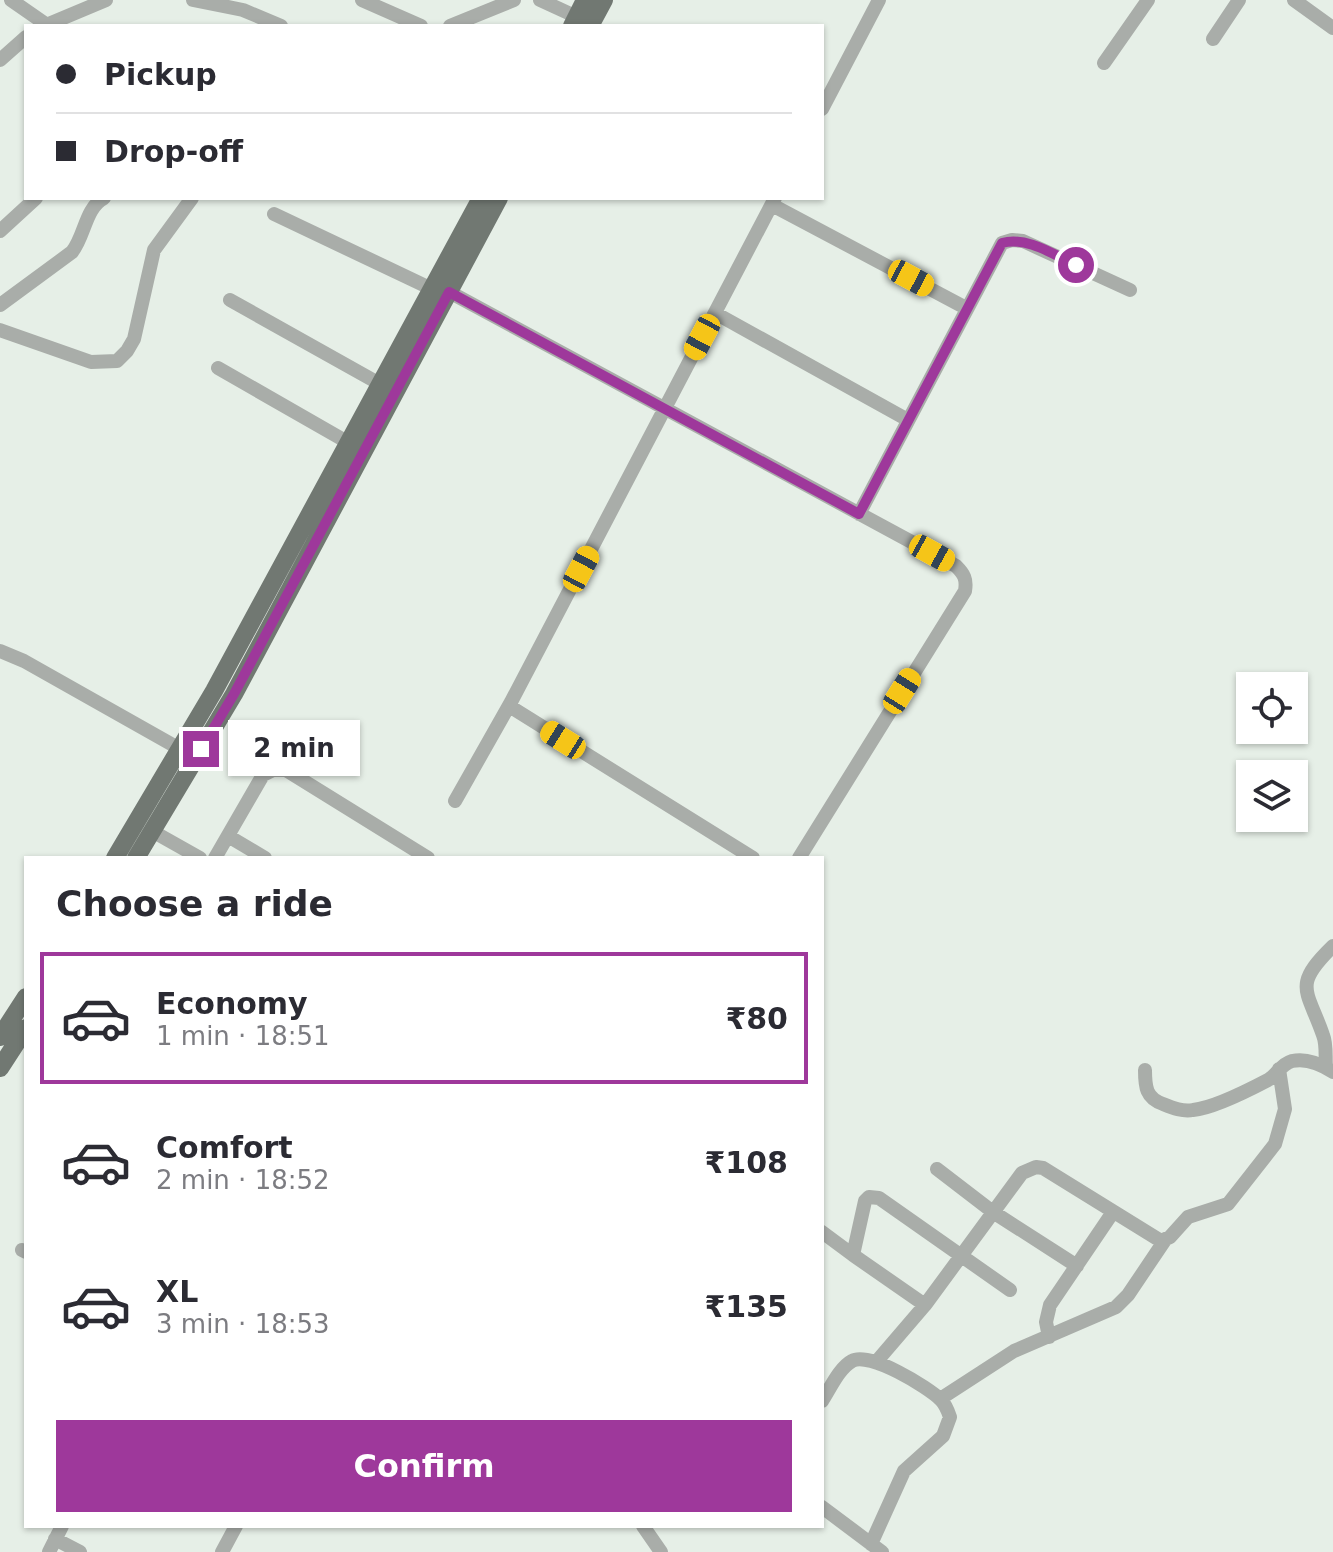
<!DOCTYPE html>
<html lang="en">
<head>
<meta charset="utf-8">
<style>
  :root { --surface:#fff; --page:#f7f7f7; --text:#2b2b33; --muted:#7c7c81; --line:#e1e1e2; --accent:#9e389b }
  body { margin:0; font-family:"DejaVu Sans",sans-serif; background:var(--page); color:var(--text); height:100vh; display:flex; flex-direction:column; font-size:30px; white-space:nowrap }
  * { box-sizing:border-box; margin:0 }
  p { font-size:26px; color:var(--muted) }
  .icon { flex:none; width:44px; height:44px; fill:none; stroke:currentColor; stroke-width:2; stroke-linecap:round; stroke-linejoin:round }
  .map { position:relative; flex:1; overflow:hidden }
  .details { position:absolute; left:24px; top:856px; width:800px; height:672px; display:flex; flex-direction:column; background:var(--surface); border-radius:0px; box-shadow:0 2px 6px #0004 }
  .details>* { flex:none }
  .top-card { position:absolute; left:24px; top:24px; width:800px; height:176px; border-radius:0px; box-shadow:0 2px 6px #0004; display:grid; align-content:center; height:176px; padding:0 32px; background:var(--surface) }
  .controls { position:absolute; left:1236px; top:672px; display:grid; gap:16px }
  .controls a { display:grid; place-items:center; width:72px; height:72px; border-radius:0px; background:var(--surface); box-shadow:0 2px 6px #0004; font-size:40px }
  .end { position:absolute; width:36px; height:36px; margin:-18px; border:10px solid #9e389b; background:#fff; box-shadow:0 0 0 4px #fff }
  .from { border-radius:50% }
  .bubble { position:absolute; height:56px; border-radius:0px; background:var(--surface); box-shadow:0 2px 6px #0004; font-size:26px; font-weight:700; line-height:56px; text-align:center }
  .car { position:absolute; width:24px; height:48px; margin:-24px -12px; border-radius:10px; box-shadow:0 0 6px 2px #0007; background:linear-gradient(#f5c518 24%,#345 0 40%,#f5c518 0 76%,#345 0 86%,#f5c518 0) }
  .top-card b { display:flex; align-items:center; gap:28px; height:76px; font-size:30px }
  .top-card b+b { border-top:2px solid var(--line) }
  .top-card i { width:20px; height:20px; background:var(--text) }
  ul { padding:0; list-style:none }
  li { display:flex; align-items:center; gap:24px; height:132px; margin:0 16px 12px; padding:0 16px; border:4px solid transparent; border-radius:0px }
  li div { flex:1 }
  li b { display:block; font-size:30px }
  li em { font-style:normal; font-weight:700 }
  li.on { border-color:var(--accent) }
  li>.icon { width:72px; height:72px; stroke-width:1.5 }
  h2 { padding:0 32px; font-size:36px; line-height:96px }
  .primary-button { display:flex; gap:16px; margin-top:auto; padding:16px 32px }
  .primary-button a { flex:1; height:92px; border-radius:0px; background:var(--accent); color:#fff; font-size:32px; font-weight:700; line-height:92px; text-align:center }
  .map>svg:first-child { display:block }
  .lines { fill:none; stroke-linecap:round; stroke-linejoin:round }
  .minor { stroke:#a9ada9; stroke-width:14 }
  .major { stroke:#717872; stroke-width:18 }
  .route { stroke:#9e389b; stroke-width:10 }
</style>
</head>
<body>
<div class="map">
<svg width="1333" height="1552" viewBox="0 0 1333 1552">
  <rect width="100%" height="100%" fill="#e6efe7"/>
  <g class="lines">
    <!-- minor -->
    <path class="minor" d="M11,0L47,25
      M193,0L243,10L281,26
      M362,0L421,26
      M540,0L577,17
      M1294,0L1333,28
      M44,26L106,0
      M450,26L514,0
      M1213,39L1239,0
      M0,60L26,37
      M1104,63L1148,0
      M822,109L879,0
      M772,205L966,308
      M274,214L432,289
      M0,231L36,198
      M442,288L956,566C964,574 967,579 965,591L799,858
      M230,300L380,384
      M0,305L72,252C85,236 85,208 104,198
      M715,313L908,420
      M0,330L91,362L117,361L127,351L134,339L154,250L192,198
      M218,368L349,443
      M859,514L1002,243L1012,240L1023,241L1130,290
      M0,651L24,661L180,749
      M509,706L753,858
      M455,801L511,702L775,198
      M152,831L200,858
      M228,836L265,858
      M215,858L263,775L273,770H286L428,858
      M1326,1067C1325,1057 1327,1045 1323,1035C1307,989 1292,986 1333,946
      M1145,1070C1145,1087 1146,1098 1163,1104C1173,1108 1183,1112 1193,1110C1214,1108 1249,1090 1268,1080C1277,1075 1281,1064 1292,1061C1306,1058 1321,1064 1333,1072
      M937,1169L993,1212L1077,1266
      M822,1232L853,1255
      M22,1250L26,1252
      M925,1305L853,1255L865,1201L869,1197L879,1198L1010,1290
      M1049,1337L1046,1322L1050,1305L1113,1212
      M877,1361L925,1305L1022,1173L1036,1167L1043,1168L1161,1241L1170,1237L1188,1217L1228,1204L1275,1144L1285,1109L1279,1069
      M940,1399L1014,1351L1116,1307L1128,1295L1165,1240
      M822,1401C830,1389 839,1368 852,1361C869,1351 928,1387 941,1400C946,1405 948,1411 950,1417L943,1436L904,1471L871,1544
      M822,1507L882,1552
      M643,1526L661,1552
      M55,1539L80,1552
      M49,1552L62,1526
      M222,1552L236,1526"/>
    <!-- major -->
    <path class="major" d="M572,26L585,0
      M590,26L604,0
      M115,858L214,691L481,198
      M136,858L234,694L499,198
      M0,1037L26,997
      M0,1068L26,1028"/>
  </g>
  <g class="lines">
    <!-- route -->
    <path class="route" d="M201,749L234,694L449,292L859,514L1002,243C1027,236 1054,255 1076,265"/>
  </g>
</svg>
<div class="controls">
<a><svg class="icon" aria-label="locate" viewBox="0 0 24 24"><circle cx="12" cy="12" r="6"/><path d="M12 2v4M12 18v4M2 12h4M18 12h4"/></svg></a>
<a><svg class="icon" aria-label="layers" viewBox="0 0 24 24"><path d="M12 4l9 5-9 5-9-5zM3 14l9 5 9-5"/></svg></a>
</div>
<i class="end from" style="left:1076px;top:265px"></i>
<i class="end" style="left:201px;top:749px"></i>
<div class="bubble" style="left:228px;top:720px;width:132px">2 min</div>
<i class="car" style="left:911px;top:278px;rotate:118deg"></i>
<i class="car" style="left:702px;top:337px;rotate:208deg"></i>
<i class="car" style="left:932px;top:553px;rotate:119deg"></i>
<i class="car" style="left:581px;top:569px;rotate:28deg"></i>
<i class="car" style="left:902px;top:691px;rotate:32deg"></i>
<i class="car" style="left:563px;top:740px;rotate:302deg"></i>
<div class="top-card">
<b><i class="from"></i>Pickup</b>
<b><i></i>Drop-off</b>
</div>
<section class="details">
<h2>Choose a ride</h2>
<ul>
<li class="on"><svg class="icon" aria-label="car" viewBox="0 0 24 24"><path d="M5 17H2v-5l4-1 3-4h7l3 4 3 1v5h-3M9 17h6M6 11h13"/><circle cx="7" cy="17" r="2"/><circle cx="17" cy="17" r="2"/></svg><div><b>Economy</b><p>1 min · 18:51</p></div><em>₹80</em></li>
<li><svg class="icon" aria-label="car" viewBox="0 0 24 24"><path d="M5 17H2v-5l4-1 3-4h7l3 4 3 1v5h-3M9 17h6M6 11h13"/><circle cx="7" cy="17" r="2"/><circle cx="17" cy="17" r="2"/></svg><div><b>Comfort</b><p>2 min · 18:52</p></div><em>₹108</em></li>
<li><svg class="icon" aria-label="car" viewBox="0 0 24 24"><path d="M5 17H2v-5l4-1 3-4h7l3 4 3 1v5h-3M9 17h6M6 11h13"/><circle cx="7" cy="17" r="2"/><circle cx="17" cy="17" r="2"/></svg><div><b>XL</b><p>3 min · 18:53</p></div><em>₹135</em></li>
</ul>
<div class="primary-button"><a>Confirm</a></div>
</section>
</div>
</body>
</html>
